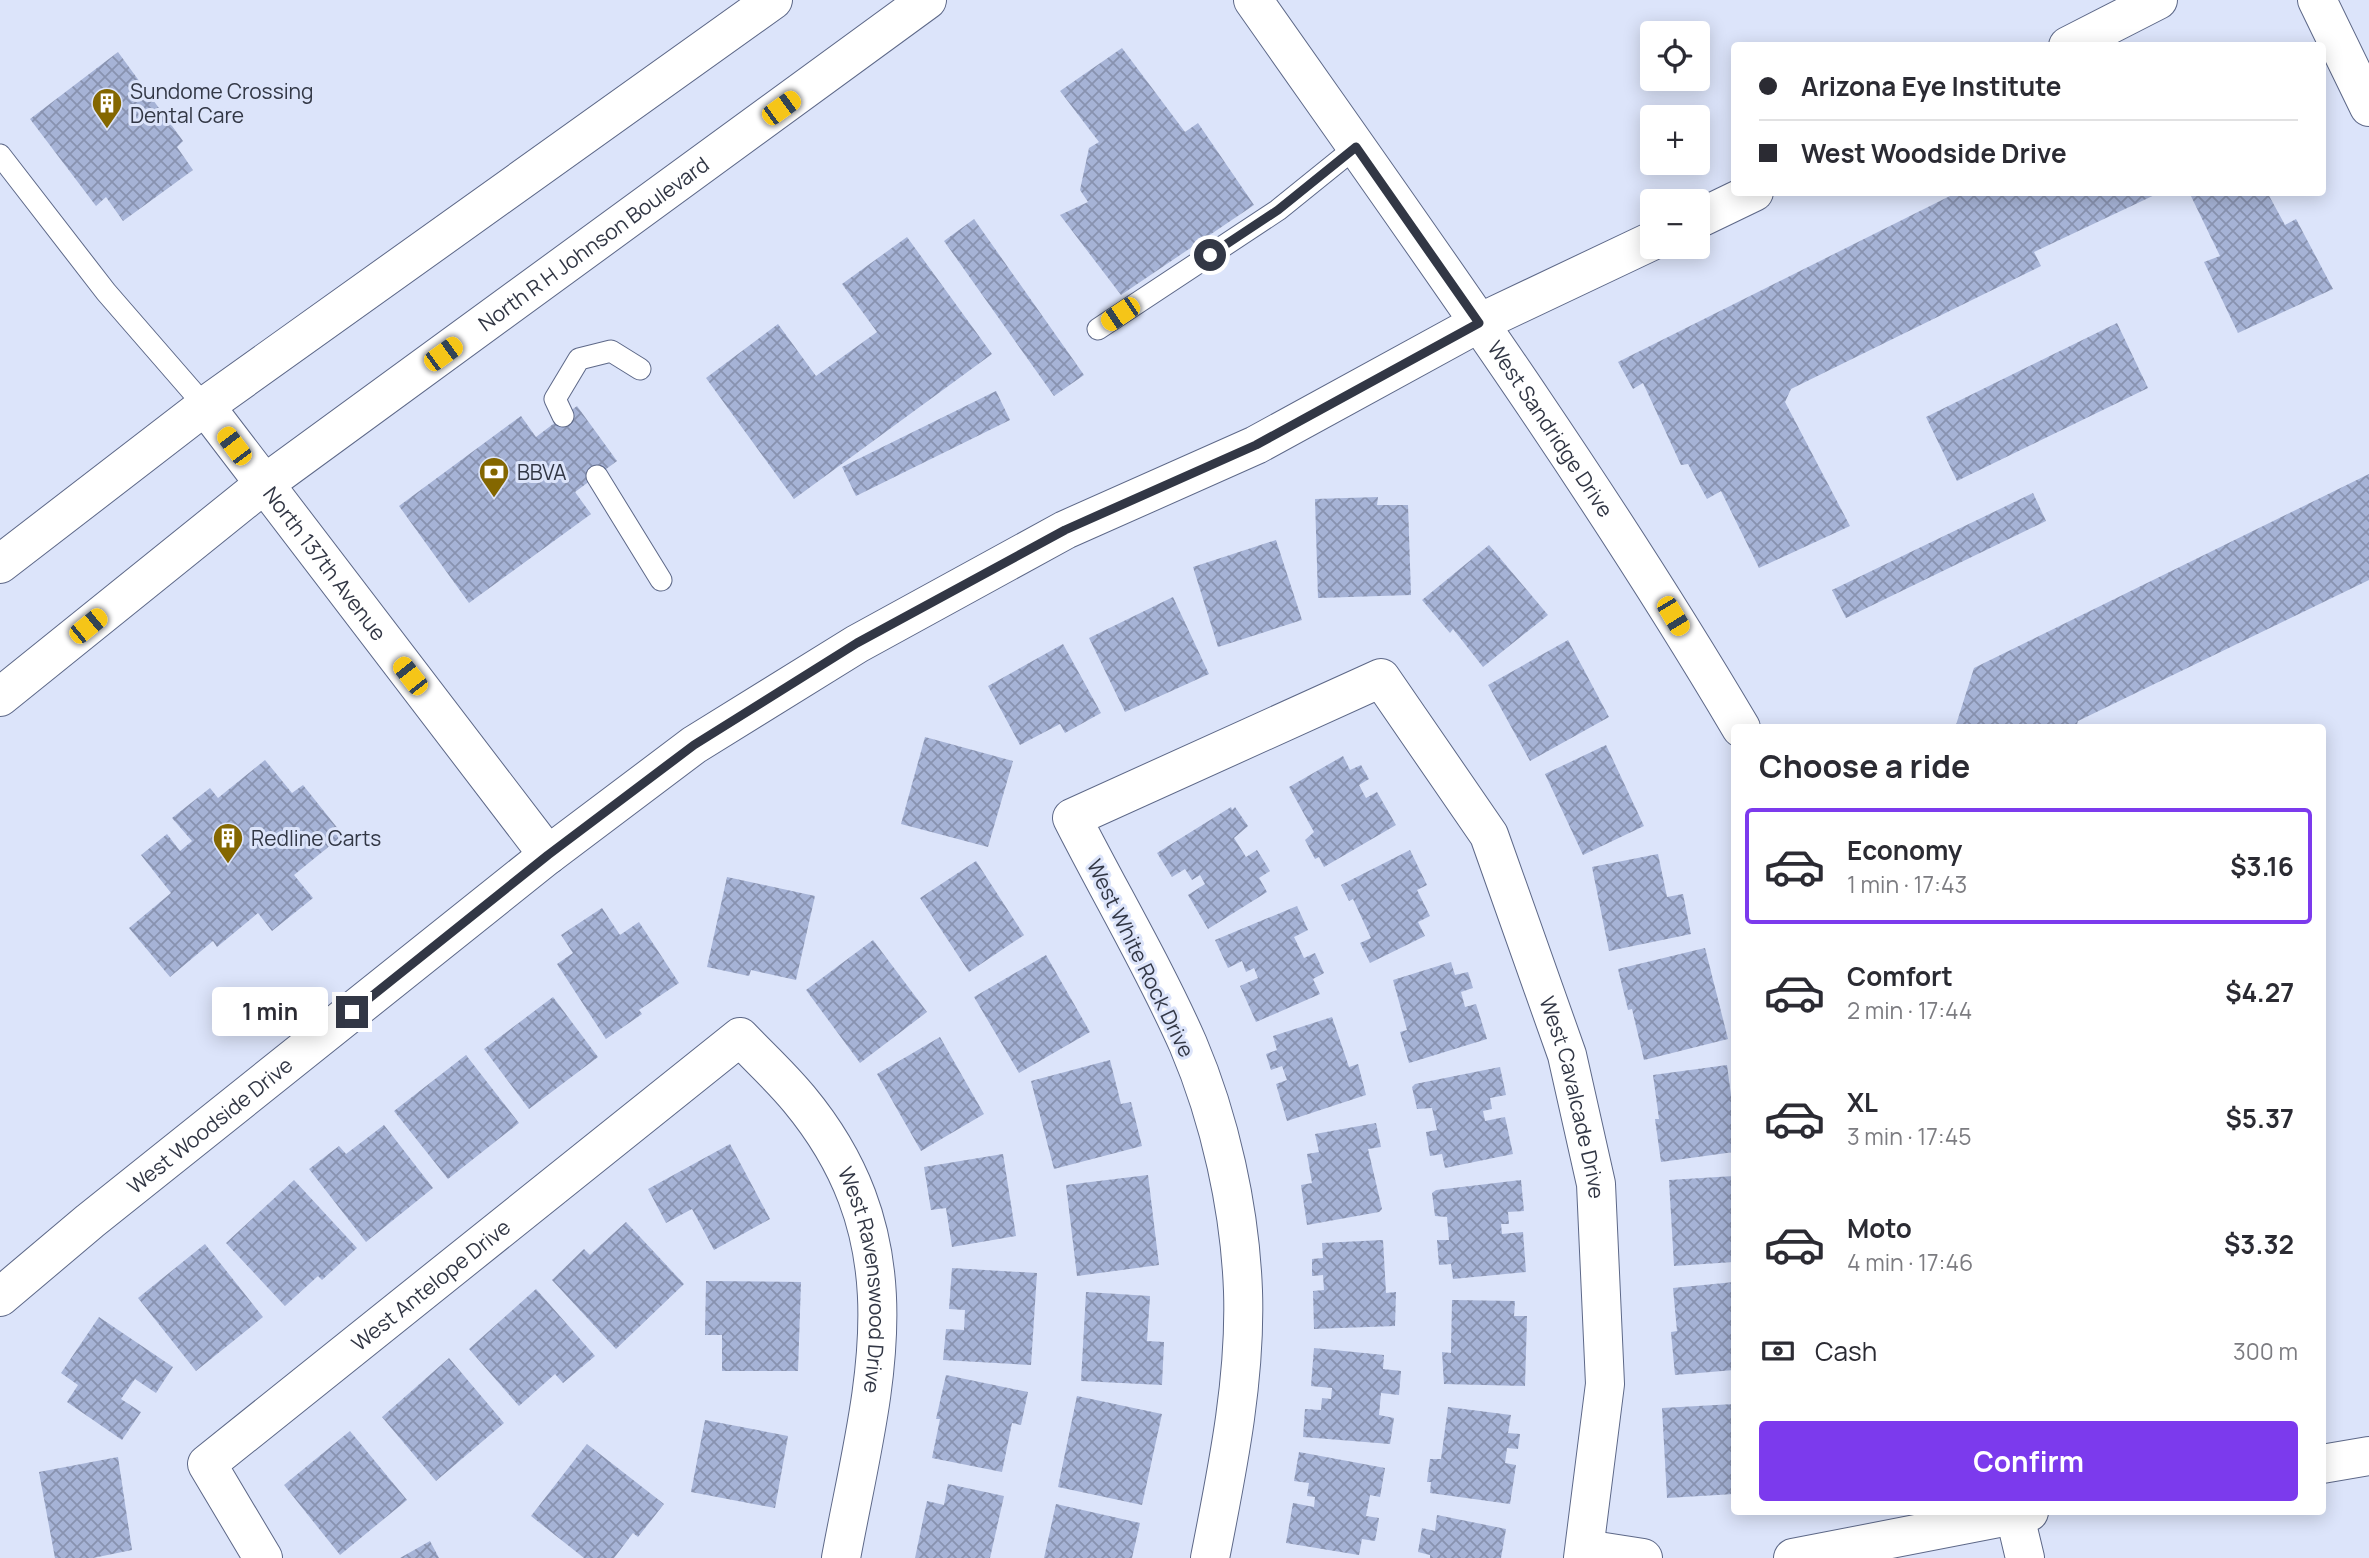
<!DOCTYPE html>
<html lang="en">
<head>
<meta charset="utf-8">
<style>
  :root { --surface:#fff; --page:#f7f7f7; --text:#2b2b33; --muted:#7c7c81; --line:#e1e1e2; --accent:#7c3aed }
  body { margin:0; font-family:Manrope,sans-serif; background:var(--page); color:var(--text); height:100vh; display:flex; flex-direction:column; font-size:26px; white-space:nowrap }
  * { box-sizing:border-box; margin:0 }
  p { font-size:23px; color:var(--muted) }
  .icon { flex:none; width:38px; height:38px; fill:none; stroke:currentColor; stroke-width:2; stroke-linecap:round; stroke-linejoin:round }
  .map { position:relative; flex:1; overflow:hidden }
  .sheet { position:absolute; left:1731px; top:724px; width:595px; height:791px; display:flex; flex-direction:column; background:var(--surface); border-radius:7px; box-shadow:0 4px 18px #0003 }
  .sheet>* { flex:none }
  .banner { position:absolute; left:1731px; top:42px; width:595px; height:154px; border-radius:7px; box-shadow:0 4px 18px #0003; display:grid; align-content:center; height:154px; padding:0 28px; background:var(--surface) }
  .fabs { position:absolute; left:1640px; top:21px; display:grid; gap:14px }
  .fabs a { display:grid; place-items:center; width:70px; height:70px; border-radius:7px; background:var(--surface); box-shadow:0 4px 18px #0003; font-size:35px }
  .end { position:absolute; width:32px; height:32px; margin:-16px; border:9px solid #323745; background:#fff; box-shadow:0 0 0 4px #fff }
  .from { border-radius:50% }
  .bubble { position:absolute; height:49px; border-radius:7px; background:var(--surface); box-shadow:0 4px 18px #0003; font-size:23px; font-weight:700; line-height:49px; text-align:center }
  .car { position:absolute; width:21px; height:42px; margin:-21px -10px; border-radius:9px; box-shadow:0 0 5px 2px #0007; background:linear-gradient(#f5c518 24%,#345 0 40%,#f5c518 0 76%,#345 0 86%,#f5c518 0) }
  .banner b { display:flex; align-items:center; gap:24px; height:66px; font-size:26px }
  .banner b+b { border-top:2px solid var(--line) }
  .banner i { width:18px; height:18px; background:var(--text) }
  ul { padding:0; list-style:none }
  li { display:flex; align-items:center; gap:21px; height:116px; margin:0 14px 10px; padding:0 14px; border:4px solid transparent; border-radius:7px }
  li div { flex:1 }
  li b { display:block; font-size:26px }
  li em { font-style:normal; font-weight:700 }
  li.active { border-color:var(--accent) }
  li>.icon { width:63px; height:63px; stroke-width:1.5 }
  h2 { padding:0 28px; font-size:32px; line-height:84px }
  .pay { display:flex; align-items:center; gap:18px; height:77px; padding:0 28px; font-size:26px }
  .pay p { margin-inline-start:auto }
  .button { display:flex; gap:14px; margin-top:auto; padding:14px 28px }
  .button a { flex:1; height:80px; border-radius:7px; background:var(--accent); color:#fff; font-size:28px; font-weight:700; line-height:80px; text-align:center }
  .map>svg:first-child { display:block }
  .building { fill:url(#building-cross-hatch) }
  .lines { fill:none; stroke-linecap:round; stroke-linejoin:round }
  .lane-casing { stroke:#5d6888; stroke-width:23 }
  .street-casing { stroke:#5d6888; stroke-width:40 }
  .secondary-casing { stroke:#5d6888; stroke-width:40 }
  .lane { stroke:#fff; stroke-width:21 }
  .street { stroke:#fff; stroke-width:38 }
  .secondary { stroke:#fff; stroke-width:38 }
  .route { stroke:#323745; stroke-width:9 }
  .labels { text-anchor:middle; dominant-baseline:central; stroke-width:6; stroke-linejoin:round; paint-order:stroke }
  .poi-label { font-size:21px; fill:#323745; stroke:#dce4fa; text-anchor:start }
  .street-label { font-size:21px; fill:#323745; stroke:#dce4fa }
</style>
</head>
<body>
<div class="map">
<svg width="2369" height="1558" viewBox="0 0 2369 1558">
  <defs>
    <pattern id="building-cross-hatch" width="8" height="8" patternUnits="userSpaceOnUse" patternTransform="scale(1.75)"><rect width="8" height="8" fill="#a6b3d6"/><path d="M0 0l8 8M0 8l8-8" fill="none" stroke="#8892af"/></pattern>
  </defs>
  <rect width="100%" height="100%" fill="#dce4fa"/>
  <!-- building -->
  <path class="building" d="M1122,48L1185,132L1198,123L1254,205L1121,295L1060,215L1088,202L1080,190L1089,148L1099,142L1060,91Z
    M118,52L183,141L177,147L193,170L123,221L106,197L96,206L30,119Z
    M1958,192H2161L2034,252L2041,266L1791,389L1785,402L1850,526L1759,568L1721,491L1707,499L1688,464L1681,465L1643,383L1633,389L1618,362Z
    M2189,192H2267L2285,225L2296,219L2333,289L2238,333L2204,262L2220,256Z
    M974,219L1084,375L1054,396L944,241Z
    M907,237L992,354L794,499L706,378L778,324L816,376L877,332L842,284Z
    M2117,323L2148,388L1957,481L1926,417Z
    M996,391L1010,420L856,496L842,467Z
    M577,406L617,461L575,492L591,514L469,603L399,506L521,416L536,437Z
    M2369,474V580L2078,721L2076,728H1955L1974,668Z
    M2033,493L2046,521L1846,618L1832,590Z
    M1378,497L1377,505H1408L1411,595L1318,598L1315,499Z
    M1276,540L1302,620L1218,647L1193,567Z
    M1489,545L1548,615L1483,667L1453,629L1450,633L1422,600Z
    M1173,597L1209,674L1125,712L1089,638Z
    M1568,640L1609,717L1530,761L1488,685Z
    M1063,644L1101,713L1065,733L1060,724L1020,745L988,686Z
    M925,737L1013,761L988,847L901,824Z
    M1606,745L1644,826L1583,855L1545,774Z
    M1343,756L1350,770L1361,765L1369,779L1359,785L1366,798L1377,792L1396,825L1324,867L1319,857L1315,859L1305,840L1314,832L1289,787Z
    M265,760L292,793L303,785L343,835L294,875L313,898L272,931L258,913L217,947L213,941L170,977L129,928L171,893L141,855L167,834L180,851L192,841L172,818L210,788L218,798Z
    M1231,807L1232,810L1235,807L1248,826L1234,838L1246,857L1257,850L1270,871L1259,878L1267,892L1208,929L1188,895L1205,884L1200,875L1192,880L1185,869L1172,877L1157,853Z
    M1410,850L1427,885L1417,890L1430,916L1418,922L1425,936L1370,963L1360,943L1371,938L1353,899L1349,901L1341,885Z
    M1658,854L1667,897L1683,894L1691,934L1609,951L1592,867Z
    M976,861L1024,935L969,972L920,898Z
    M727,877L815,896L796,980L751,970L749,976L707,967Z
    M1297,906L1308,930L1294,937L1304,958L1315,953L1324,973L1313,979L1320,994L1256,1022L1240,986L1258,978L1254,968L1246,972L1242,961L1228,968L1215,940Z
    M602,908L620,935L639,922L679,983L639,1010L642,1014L606,1039L557,964L573,953L561,935Z
    M873,940L927,1012L860,1063L806,990Z
    M1705,948L1728,1039L1644,1060L1632,1009L1628,1010L1618,969Z
    M1046,955L1090,1032L1019,1073L974,997Z
    M1451,962L1455,975L1468,972L1473,988L1461,992L1465,1007L1476,1004L1487,1039L1409,1063L1400,1032L1407,1030L1393,980Z
    M553,997L598,1057L529,1109L484,1049Z
    M1332,1017L1349,1067L1358,1064L1366,1095L1287,1121L1276,1084L1287,1080L1282,1066L1271,1070L1266,1054L1277,1050L1273,1036Z
    M940,1037L984,1114L921,1151L877,1074Z
    M466,1055L519,1123L448,1179L394,1111Z
    M1110,1060L1121,1104L1131,1102L1142,1146L1054,1169L1031,1081Z
    M1727,1065L1734,1118V1152L1661,1162L1655,1119H1659L1653,1075Z
    M1500,1067L1506,1095L1490,1098L1492,1109L1483,1111L1485,1121L1505,1117L1513,1154L1445,1168L1442,1154L1430,1156L1426,1132L1437,1130L1432,1108L1417,1109L1412,1087L1415,1084Z
    M1376,1123L1381,1147L1368,1149L1382,1209L1379,1212L1307,1225L1301,1185L1312,1183L1307,1154L1319,1152L1315,1134Z
    M384,1125L433,1188L366,1242L309,1169L339,1146L346,1154Z
    M730,1144L770,1219L714,1250L692,1209L666,1223L648,1189Z
    M1003,1154L1016,1236L952,1247L946,1208L931,1210L924,1167Z
    M1148,1175L1159,1265L1077,1276L1066,1185Z
    M1734,1176V1262L1674,1266L1669,1180Z
    M294,1180L357,1248L322,1280L318,1276L285,1306L226,1243Z
    M1521,1180L1524,1211L1508,1212L1509,1224H1501L1502,1234L1523,1232L1526,1272L1453,1279L1451,1264L1439,1265L1437,1240H1449L1447,1217L1435,1216L1432,1193L1436,1190Z
    M626,1222L684,1284L616,1349L552,1280L584,1249L590,1255Z
    M1383,1240L1386,1293L1396,1292L1395,1326L1314,1329L1313,1291L1324,1290L1323,1275L1312,1276V1259L1323,1258L1322,1243Z
    M205,1244L263,1317L196,1371L138,1298Z
    M952,1268L1037,1273L1031,1365L943,1360L946,1329L964,1330L965,1310L949,1309Z
    M706,1281L801,1282L798,1371H722V1335H705Z
    M1734,1282V1370L1675,1375L1671,1332L1677,1331L1673,1288Z
    M536,1289L595,1356L563,1383L555,1374L519,1406L469,1349Z
    M1086,1292L1150,1296L1147,1341L1164,1342L1162,1385L1081,1381Z
    M1452,1300L1515,1301L1514,1316H1527L1525,1386L1444,1384L1442,1352L1451,1353Z
    M99,1317L173,1367L156,1393L135,1379L121,1399L141,1412L122,1440L67,1402L78,1385L61,1373Z
    M1314,1348L1384,1355L1383,1369L1401,1371L1399,1395L1381,1393L1379,1415L1394,1418L1390,1444L1303,1437L1305,1409L1321,1410L1322,1398L1331,1399L1332,1388L1311,1386Z
    M449,1358L504,1423L436,1481L382,1417Z
    M946,1375L1028,1392L1021,1425L1012,1423L1002,1472L932,1458L940,1419H936Z
    M1077,1396L1162,1414L1142,1505L1058,1487Z
    M1734,1404V1494L1667,1498L1662,1408Z
    M1448,1407L1511,1415L1508,1433L1520,1434L1518,1449L1507,1448L1505,1463L1516,1465L1510,1504L1430,1493L1431,1482H1427L1430,1459H1441Z
    M705,1420L788,1436L775,1508L691,1492Z
    M350,1431L407,1500L340,1555L284,1485Z
    M587,1444L664,1504L638,1537L633,1533L614,1558H584L531,1516Z
    M1299,1452L1385,1468L1380,1497L1370,1495L1366,1516L1379,1518L1375,1541L1362,1539L1359,1555L1286,1543L1293,1503L1314,1507L1315,1497L1307,1496L1309,1483L1294,1481Z
    M118,1457L132,1550L93,1558H55L39,1472Z
    M948,1484L1004,1496L990,1558H915L927,1501L944,1505Z
    M1056,1504L1140,1523L1132,1558H1044Z
    M1437,1515L1506,1529L1501,1558H1430V1555L1418,1552L1422,1528L1435,1531Z
    M430,1541L439,1558H400Z"/>
  <g class="lines">
    <!-- lane casing -->
    <g class="lane-casing">
      <path id="lane" d="M0,155L106,292L205,406
        M1098,329L1278,210L1356,147
        M563,416L555,399L579,359L611,351L640,369
        M597,476L661,580"/>
    </g>
    <!-- street casing -->
    <g class="street-casing">
      <g id="street">
        <path id="s1" d="M1253,0C1421,239 1592,476 1741,728"/>
        <path d="M2068,46L2158,0"/>
        <path d="M1698,219L1754,192"/>
        <path id="s2" d="M205,406L548,855"/>
        <path id="s3" d="M0,1297L90,1221L548,855L694,745L857,644L1065,530L1256,445L1479,323L1652,241"/>
        <path d="M2322,1464L2369,1456"/>
        <path d="M2014,1512L2025,1558"/>
        <path d="M1585,1549L1643,1558"/>
        <path id="s4" d="M263,1558L207,1464L740,1037C759,1057 781,1077 799,1099C921,1246 872,1390 841,1558"/>
        <path id="s5" d="M1210,1558C1227,1471 1246,1380 1243,1291C1240,1209 1220,1119 1188,1044C1154,967 1110,893 1072,818L1381,678L1489,835L1567,1055L1596,1184L1605,1384L1583,1558"/>
        <path d="M1793,1558L2029,1512"/>
      </g>
    </g>
    <!-- secondary casing -->
    <g class="secondary-casing">
      <g id="secondary">
        <path d="M2317,0L2369,107"/>
        <path d="M0,564L205,406L773,0"/>
        <path id="s6" d="M0,697L263,485L927,0"/>
      </g>
    </g>
    <!-- lane -->
    <use href="#lane" class="lane"/>
    <!-- street -->
    <use href="#street" class="street"/>
    <!-- secondary -->
    <use href="#secondary" class="secondary"/>
  </g>
  <g class="lines">
    <!-- route -->
    <path class="route" d="M352,1012L548,855L694,745L857,643L1065,530L1256,445L1479,323L1356,147L1278,210L1210,255"/>
  </g>
  <!-- icons -->
  <defs>
    <g id="building-pin" transform="scale(1.575)"><path d="M0 17L-7.5 6A9.5 9.5 0 1 1 7.5 6Z" fill="#846700" stroke="#dce4fa"/><path d="M-4-6H4V6H1V3H-1V6H-4ZM-2.5-4.3h1.7v1.8h-1.7ZM.8-4.3h1.7v1.8H.8ZM-2.5-1h1.7V.8h-1.7ZM.8-1h1.7V.8H.8Z" fill="#fff"/></g>
    <g id="bank-pin" transform="scale(1.575)"><path d="M0 17L-7.5 6A9.5 9.5 0 1 1 7.5 6Z" fill="#846700" stroke="#dce4fa"/><path d="M-6-4H6V4H-6ZM0-2.3a2.3 2.3 0 1 0 0 4.6a2.3 2.3 0 1 0 0-4.6Z" fill="#fff"/></g>
  </defs>
  <g fill-rule="evenodd">
    <use href="#building-pin" x="107" y="103"/>
    <use href="#bank-pin" x="494" y="472"/>
    <use href="#building-pin" x="228" y="838"/>
  </g>
  <g class="labels">
    <!-- poi labels -->
    <g class="poi-label">
      <text x="130" y="91">Sundome Crossing<tspan x="130" dy="24">Dental Care</tspan></text>
      <text x="517" y="472">BBVA</text>
      <text x="251" y="838">Redline Carts</text>
    </g>
    <!-- street labels -->
    <g class="street-label">
      <text stroke="none"><textPath href="#s6" startOffset="747">North R H Johnson Boulevard</textPath></text>
      <text stroke="none"><textPath href="#s1" startOffset="522">West Sandridge Drive</textPath></text>
      <text stroke="none"><textPath href="#s2" startOffset="198">North 137th Avenue</textPath></text>
      <text transform="translate(1141 958) rotate(64)">West White Rock Drive</text>
      <text stroke="none"><textPath href="#s5" startOffset="1584">West Cavalcade Drive</textPath></text>
      <text stroke="none"><textPath href="#s3" startOffset="271">West Woodside Drive</textPath></text>
      <text stroke="none"><textPath href="#s4" startOffset="1076">West Ravenswood Drive</textPath></text>
      <text stroke="none"><textPath href="#s4" startOffset="396">West Antelope Drive</textPath></text>
    </g>
  </g>
</svg>
<div class="fabs">
<a><svg class="icon" aria-label="locate" viewBox="0 0 24 24"><circle cx="12" cy="12" r="6"/><path d="M12 2v4M12 18v4M2 12h4M18 12h4"/></svg></a>
<a>+</a>
<a>−</a>
</div>
<i class="end from" style="left:1210px;top:255px"></i>
<i class="end" style="left:352px;top:1012px"></i>
<div class="bubble" style="left:212px;top:987px;width:116px">1 min</div>
<i class="car" style="left:781px;top:108px;rotate:54deg"></i>
<i class="car" style="left:1120px;top:314px;rotate:236deg"></i>
<i class="car" style="left:443px;top:354px;rotate:54deg"></i>
<i class="car" style="left:234px;top:446px;rotate:323deg"></i>
<i class="car" style="left:1673px;top:616px;rotate:149deg"></i>
<i class="car" style="left:88px;top:626px;rotate:51deg"></i>
<i class="car" style="left:410px;top:676px;rotate:322deg"></i>
<div class="banner">
<b><i class="from"></i>Arizona Eye Institute</b>
<b><i></i>West Woodside Drive</b>
</div>
<section class="sheet">
<h2>Choose a ride</h2>
<ul>
<li class="active"><svg class="icon" aria-label="car" viewBox="0 0 24 24"><path d="M5 17H2v-5l4-1 3-4h7l3 4 3 1v5h-3M9 17h6M6 11h13"/><circle cx="7" cy="17" r="2"/><circle cx="17" cy="17" r="2"/></svg><div><b>Economy</b><p>1 min · 17:43</p></div><em>$3.16</em></li>
<li><svg class="icon" aria-label="car" viewBox="0 0 24 24"><path d="M5 17H2v-5l4-1 3-4h7l3 4 3 1v5h-3M9 17h6M6 11h13"/><circle cx="7" cy="17" r="2"/><circle cx="17" cy="17" r="2"/></svg><div><b>Comfort</b><p>2 min · 17:44</p></div><em>$4.27</em></li>
<li><svg class="icon" aria-label="car" viewBox="0 0 24 24"><path d="M5 17H2v-5l4-1 3-4h7l3 4 3 1v5h-3M9 17h6M6 11h13"/><circle cx="7" cy="17" r="2"/><circle cx="17" cy="17" r="2"/></svg><div><b>XL</b><p>3 min · 17:45</p></div><em>$5.37</em></li>
<li><svg class="icon" aria-label="car" viewBox="0 0 24 24"><path d="M5 17H2v-5l4-1 3-4h7l3 4 3 1v5h-3M9 17h6M6 11h13"/><circle cx="7" cy="17" r="2"/><circle cx="17" cy="17" r="2"/></svg><div><b>Moto</b><p>4 min · 17:46</p></div><em>$3.32</em></li>
</ul>
<div class="pay"><svg class="icon" aria-label="cash" viewBox="0 0 24 24"><path d="M3 7h18v10H3z"/><circle cx="12" cy="12" r="2"/></svg>Cash<p>300 m</p></div>
<div class="button"><a>Confirm</a></div>
</section>
</div>
</body>
</html>
